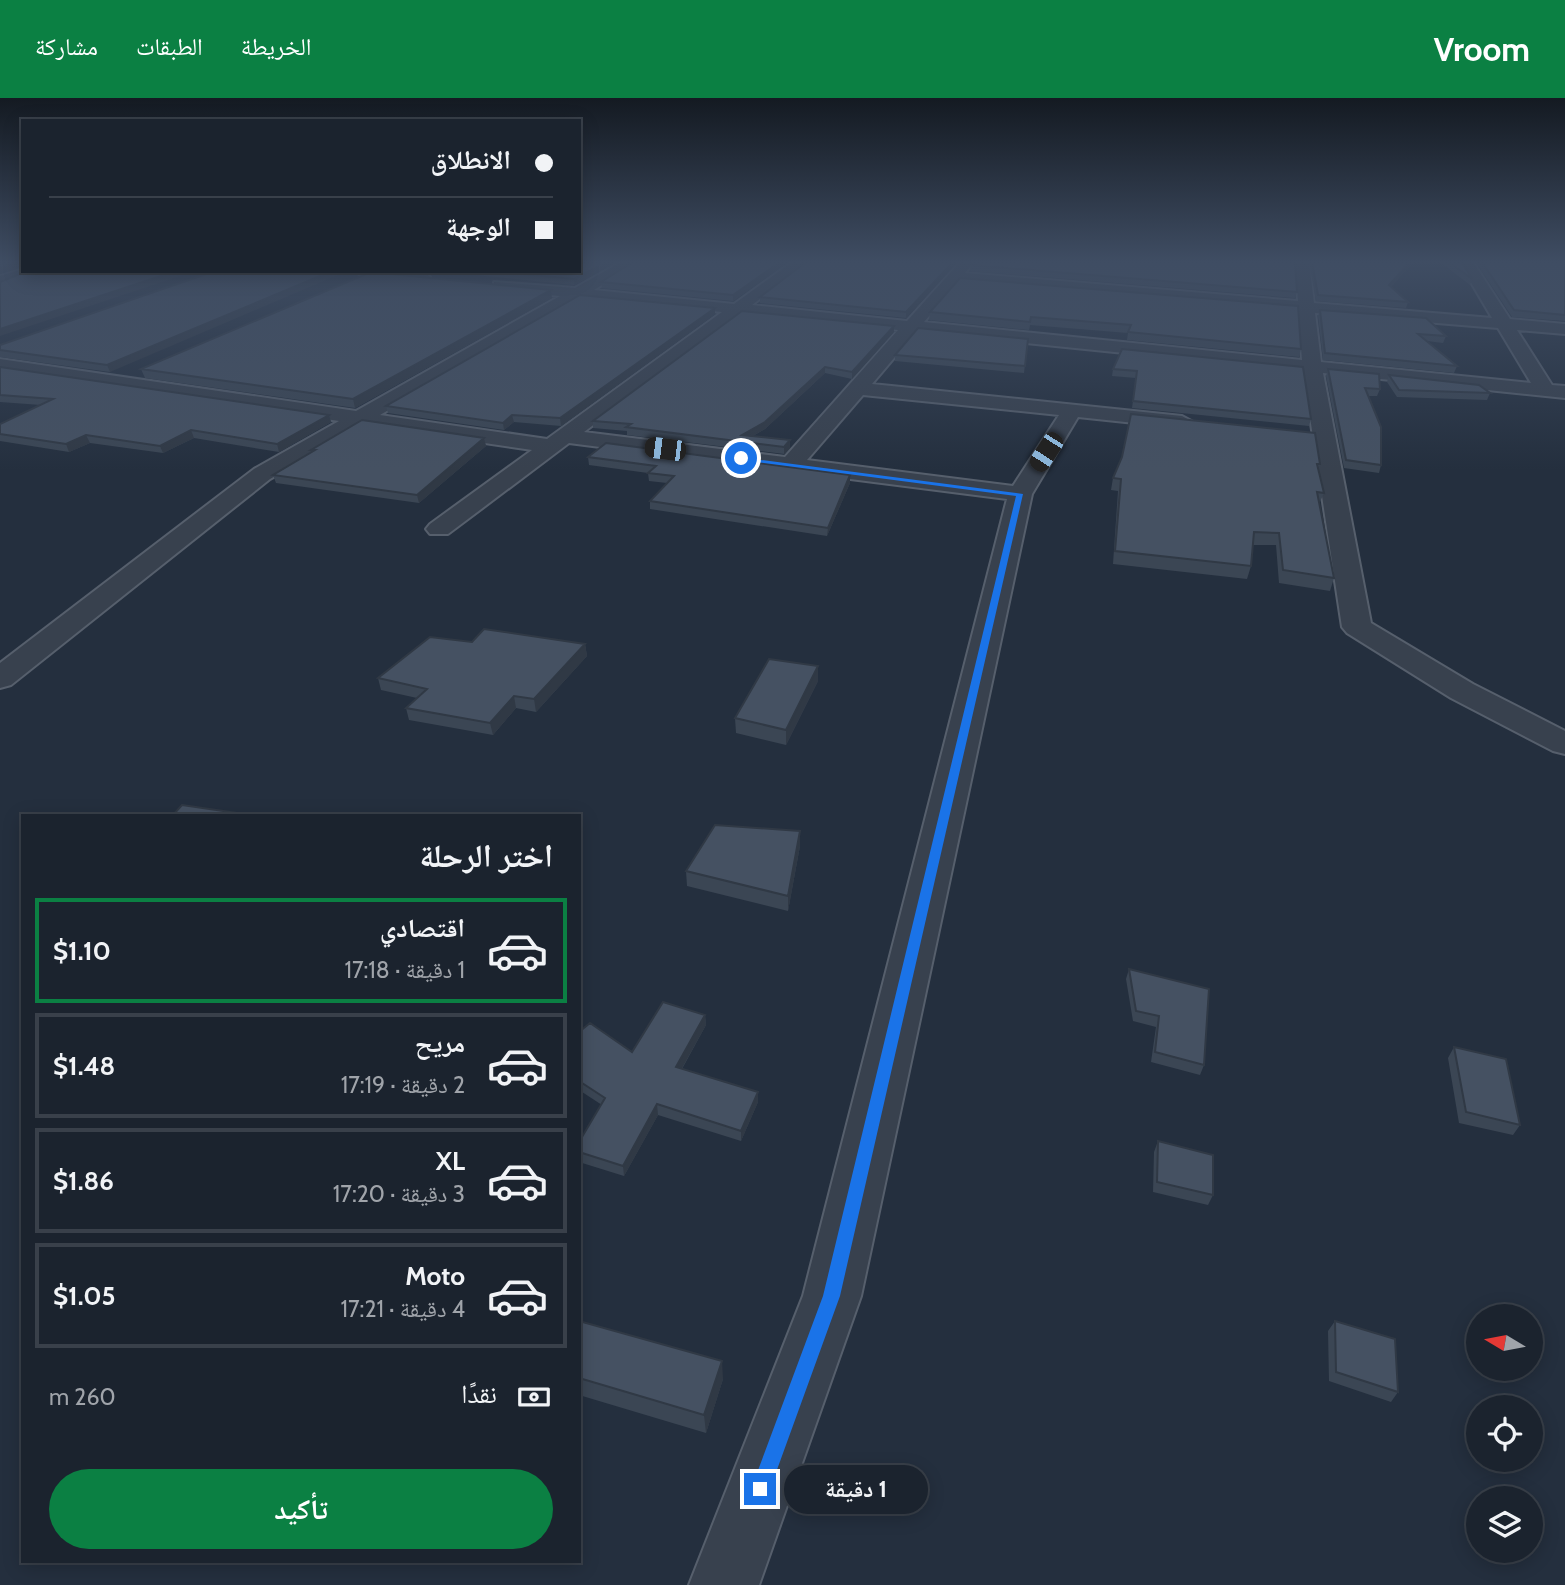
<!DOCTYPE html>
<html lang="ar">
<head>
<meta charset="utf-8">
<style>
  :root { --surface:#1b232e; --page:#282f3a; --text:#f1f3f6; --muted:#a0a4aa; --line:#39404a; --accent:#0b8043 }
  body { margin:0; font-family:Cabin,"Noto Naskh Arabic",sans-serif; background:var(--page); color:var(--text); direction:rtl; height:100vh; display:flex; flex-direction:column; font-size:26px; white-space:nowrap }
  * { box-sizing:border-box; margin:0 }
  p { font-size:23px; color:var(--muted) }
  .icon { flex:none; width:38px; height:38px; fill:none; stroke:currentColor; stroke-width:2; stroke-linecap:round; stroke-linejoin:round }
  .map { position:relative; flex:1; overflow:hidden; direction:ltr }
  .sheet { position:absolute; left:21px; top:716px; width:560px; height:749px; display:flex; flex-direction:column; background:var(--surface); border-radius:0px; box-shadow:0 4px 18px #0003,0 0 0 2px var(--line); direction:rtl }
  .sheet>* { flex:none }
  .guide { position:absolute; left:21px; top:21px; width:560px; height:154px; border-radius:0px; box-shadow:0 4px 18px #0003,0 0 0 2px var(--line); direction:rtl; display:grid; align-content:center; height:154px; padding:0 28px; background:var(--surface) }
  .needle { width:46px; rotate:280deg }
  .fabs { position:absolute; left:1466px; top:1206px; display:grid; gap:14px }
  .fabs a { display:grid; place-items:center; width:77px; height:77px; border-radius:50%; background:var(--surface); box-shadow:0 4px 18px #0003,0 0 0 2px var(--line); font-size:35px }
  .end { position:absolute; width:32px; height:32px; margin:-16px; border:9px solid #1a73e8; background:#fff; box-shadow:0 0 0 4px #fff }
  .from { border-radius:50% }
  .bubble { position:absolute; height:49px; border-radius:24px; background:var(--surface); box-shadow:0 4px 18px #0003,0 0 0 2px var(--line); font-size:23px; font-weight:700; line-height:49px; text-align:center; direction:rtl }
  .car { position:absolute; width:21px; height:42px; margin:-21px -10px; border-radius:9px; box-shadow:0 0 5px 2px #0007; background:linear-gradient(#222 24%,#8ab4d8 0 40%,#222 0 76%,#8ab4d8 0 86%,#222 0) }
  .guide b { display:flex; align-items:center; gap:24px; height:66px; font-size:26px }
  .guide b+b { border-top:2px solid var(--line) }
  .guide i { width:18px; height:18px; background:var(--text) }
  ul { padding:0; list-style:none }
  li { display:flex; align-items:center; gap:21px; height:105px; margin:0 14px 10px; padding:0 14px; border:4px solid var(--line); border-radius:0px }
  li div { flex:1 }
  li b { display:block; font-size:26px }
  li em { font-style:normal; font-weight:700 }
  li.on { border-color:var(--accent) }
  li>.icon { width:63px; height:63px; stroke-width:1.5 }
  h2 { padding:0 28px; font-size:32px; line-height:84px }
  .pay { display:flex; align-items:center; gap:18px; height:77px; padding:0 28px; font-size:26px }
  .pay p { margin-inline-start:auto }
  .primary-button { display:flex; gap:14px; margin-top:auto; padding:14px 28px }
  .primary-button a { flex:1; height:80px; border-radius:42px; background:var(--accent); color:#fff; font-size:28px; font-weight:700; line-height:80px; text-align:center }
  header { display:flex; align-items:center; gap:42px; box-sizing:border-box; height:98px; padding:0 35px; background:var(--accent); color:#fff }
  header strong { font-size:33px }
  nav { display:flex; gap:38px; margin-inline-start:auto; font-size:24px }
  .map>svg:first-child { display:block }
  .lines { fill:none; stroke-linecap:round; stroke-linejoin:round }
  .street-casing { stroke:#565f6c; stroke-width:4 }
  .street { fill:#38414e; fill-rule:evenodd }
  .wall { fill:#3b4654 }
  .shaded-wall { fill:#303945 }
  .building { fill:#455162; stroke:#303945; stroke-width:2 }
  .route { fill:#1a73e8 }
</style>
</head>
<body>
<header>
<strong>Vroom</strong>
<nav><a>الخريطة</a><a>الطبقات</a><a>مشاركة</a></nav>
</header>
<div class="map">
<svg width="1565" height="1487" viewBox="0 0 1565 1487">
  <rect width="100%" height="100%" fill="#242f3e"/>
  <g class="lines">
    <!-- street casing -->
    <g class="street-casing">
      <path id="street" d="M621,164H638L594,192L734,206L792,164H808L752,207L907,223L960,164H974L965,175L1298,203L1295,164H1309L1314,205L1492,220L1459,164H1473L1510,221L1565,226V236L1517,232L1552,287L1565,288V300L1323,275L1371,525L1473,586L1565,633V656L1553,653L1451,600L1347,535L1342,529L1303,273L916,234L872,286L1182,318L1193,324L1182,330L1078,319L1032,396L861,1198L759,1487H689L803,1198L1007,401L569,345L448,436H430L426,431L430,426L532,352L363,327L270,381L11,587L0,590V565L254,371L339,323L0,273V261L356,313L560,198L499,192L494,190V184L575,190ZM958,184L1298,213L1302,262L924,224ZM580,200L722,214L547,341L380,317ZM1315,215L1498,230L1531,285L1321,264ZM741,216L898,232L785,359L584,334ZM863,297L1059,317L1013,388L807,362Z
        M23,171L39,173L0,188V178Z
        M354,173L427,176L430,179L422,184L361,177Z"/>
    </g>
    <!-- street -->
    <use href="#street" class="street"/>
  </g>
  <!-- wall -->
  <path class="wall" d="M579,164H617L574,187L436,173H579Z
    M788,164L733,203L602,190L601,184Z
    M958,164L906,220L760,205V199Z
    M1309,164H1413L1391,189L1408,204L1406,210L1316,203Z
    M1440,164H1462L1472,181L1470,187Z
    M1476,164H1565V223L1512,219Z
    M971,167L1297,194L1295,200L970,173Z
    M215,173L110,274L0,259V247Z
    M960,180L1301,251L1299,259L1127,242L1128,235L1030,227L1029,232L929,222L930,214Z
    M552,200L355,310L145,280L141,271Z
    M715,210V216L561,328L514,324L504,332L388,315L386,308Z
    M1320,212L1446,238L1443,245L1427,243L1457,268L1454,275L1323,262L1318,218Z
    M894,234L852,281L825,275L765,331L753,338L790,342V350L784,356L627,337V333L593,330V323Z
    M1028,241L1024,275L895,263V257Z
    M1122,251L1311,321L1309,328L1132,310L1136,280L1112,278L1113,271Z
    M0,269L329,317L331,324L279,354L194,340L163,355L90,345L69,354L0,343V326L41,307L0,304Z
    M1328,271L1380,291L1377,298H1368L1381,367L1379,375L1344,370L1326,278Z
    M1389,277L1490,295L1487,302L1397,299L1387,284Z
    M484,340L486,348L419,405L276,385L273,377L311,354V352Z
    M588,359L850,385L827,438L650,411V403L667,385L649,383L648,375L589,367Z
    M1320,366L1318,371L1324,395L1319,406L1334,480L1330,493L1279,485L1276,447H1253L1251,468L1247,481L1113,466L1118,393L1111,392L1113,380Z
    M472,544L585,546L587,558L536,614L516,610L493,637L409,622L406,610L417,600L381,592L378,580Z
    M818,583L786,647L736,635L735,620Z
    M800,733V748L788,813L687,788L686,773Z
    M1129,871L1204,967L1200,977L1151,964L1156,929L1133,923L1126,881Z
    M705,917L706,927L682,971L758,1004L741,1043L658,1017L624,1078L579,1064V1044L602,1007L579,992V934L632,954Z
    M1454,949L1520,1027L1513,1037L1459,1025L1448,960Z
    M1158,1043L1213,1097L1208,1107L1153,1094L1154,1054Z
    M579,1223L723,1281L706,1335L579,1297Z
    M1335,1223L1398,1294L1391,1304L1329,1283L1328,1233Z"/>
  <!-- shaded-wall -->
  <path class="shaded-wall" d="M19,164H21L23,169L0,176V169Z
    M607,164H617L574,187V181Z
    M780,164H788L733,203V197Z
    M953,164H958L906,220V214Z
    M1410,164H1413L1387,193L1389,187Z
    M176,173H195L0,238V231Z
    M332,173H347L110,274L107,267Z
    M551,192L552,200L355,310L353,301Z
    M715,210V216L561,328L560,320Z
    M894,228V234L852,281V274Z
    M825,269V275L765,331L742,344V337Z
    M329,317L331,324L279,354L277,346Z
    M512,317L514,324L504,332L503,325Z
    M191,332L194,340L163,355L160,348Z
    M86,337L90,345L69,354L66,346Z
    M484,340L486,348L419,405L417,397Z
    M790,342V350L784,356V349Z
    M850,377V385L827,438L828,430Z
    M585,546L587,558L536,614L534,601Z
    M818,568V583L786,647V632Z
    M514,598L516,610L493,637L490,625Z
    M800,733V748L788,813V798Z
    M705,917L706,927L677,979L676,969Z
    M758,994V1004L741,1043V1033Z
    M657,1006L658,1017L624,1078L623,1068Z
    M722,1263L723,1281L706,1335L704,1317Z"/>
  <!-- building -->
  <path class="building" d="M0,164H19L0,169Z
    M579,164H607L574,181L492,173H579Z
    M633,164H780L733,197L601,184Z
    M806,164H953L906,214L760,199Z
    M973,164H1295L1297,194L971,167Z
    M1312,164H1410L1389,187L1408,204L1318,197Z
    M1449,164H1462L1472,181Z
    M1482,164H1565V217L1514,212Z
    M27,173H176L0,231V184Z
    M215,173H332L107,267L0,252V247Z
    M371,174L551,192L353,301L141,271Z
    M960,180L1298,208L1301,251L1128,234L1131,227L1031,219L1030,224L930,214Z
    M580,197L715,210L560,320L512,317L503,325L386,308Z
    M1320,212L1426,220L1446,238L1418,236L1457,268L1325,255Z
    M742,213L894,228L852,274L825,269L765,324L742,337L790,342L784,349L626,329L631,326L593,323Z
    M918,230L1028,241L1025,268L895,257Z
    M1122,251L1303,269L1311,321L1133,303L1137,273L1113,271Z
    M0,269L329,317L277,346L191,332L160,348L86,337L66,346L0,336V326L53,301L0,297Z
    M1328,271L1379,276L1380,291L1365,290L1381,329V367L1346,362Z
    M1389,277L1479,287L1490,295L1399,292Z
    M1131,316L1315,335L1320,366H1317L1324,395L1317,394L1334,480L1283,472L1279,435L1254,434L1251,468L1115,453L1121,381L1113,380L1122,359Z
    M362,322L484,340L417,397L273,377L315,352H311Z
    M606,345L850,377L828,430L650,403L674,378L648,375L656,368L588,359Z
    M484,531L585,546L534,601L514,598L490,625L406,610L427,591L378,580L430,539L472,544Z
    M769,561L818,568L786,632L735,620Z
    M182,707L257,718H172Z
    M715,727L800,733L788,798L686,773Z
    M1129,871L1209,891L1204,967L1155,954L1159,918L1136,913Z
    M663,904L705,917L676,969L758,994L741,1033L657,1006L623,1068L579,1054V1044L605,1000L579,983V934L590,925L632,954Z
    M1454,949L1506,961L1520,1027L1466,1014Z
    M1158,1043L1213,1057V1097L1157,1084Z
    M579,1223L722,1263L704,1317L579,1280Z
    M1335,1223L1395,1241L1398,1294L1336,1274Z"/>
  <!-- sky -->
  <linearGradient id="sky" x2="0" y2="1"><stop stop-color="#141a22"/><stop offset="0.44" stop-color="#3f4d63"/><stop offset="1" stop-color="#3f4d63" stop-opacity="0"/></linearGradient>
  <rect width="1565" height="372" fill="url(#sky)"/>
  <!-- route -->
  <path class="route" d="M738,359L1023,396L840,1198L770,1391L767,1398L760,1400L753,1398L751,1391L823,1198L1016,398L741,362Z"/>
</svg>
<div class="fabs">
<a><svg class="needle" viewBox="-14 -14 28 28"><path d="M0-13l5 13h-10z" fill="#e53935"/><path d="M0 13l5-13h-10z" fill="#a0a4aa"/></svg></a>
<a><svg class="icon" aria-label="locate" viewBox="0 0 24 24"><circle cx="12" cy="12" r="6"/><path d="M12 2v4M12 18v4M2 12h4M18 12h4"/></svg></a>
<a><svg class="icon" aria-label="layers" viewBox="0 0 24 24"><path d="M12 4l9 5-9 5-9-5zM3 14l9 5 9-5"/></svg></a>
</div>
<i class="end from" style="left:741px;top:360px"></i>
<i class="end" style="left:760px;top:1391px"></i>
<div class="bubble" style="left:784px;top:1367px;width:144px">1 دقيقة</div>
<i class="car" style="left:665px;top:351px;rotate:277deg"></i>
<i class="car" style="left:1046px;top:354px;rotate:213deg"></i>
<div class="guide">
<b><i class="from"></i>الانطلاق</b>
<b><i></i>الوجهة</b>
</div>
<section class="sheet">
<h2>اختر الرحلة</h2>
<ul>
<li class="on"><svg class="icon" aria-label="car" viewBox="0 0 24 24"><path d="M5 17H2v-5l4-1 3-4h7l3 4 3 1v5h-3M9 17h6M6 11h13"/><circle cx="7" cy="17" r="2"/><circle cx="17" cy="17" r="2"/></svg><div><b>اقتصادي</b><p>1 دقيقة · 17:18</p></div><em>$1.10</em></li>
<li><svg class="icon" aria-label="car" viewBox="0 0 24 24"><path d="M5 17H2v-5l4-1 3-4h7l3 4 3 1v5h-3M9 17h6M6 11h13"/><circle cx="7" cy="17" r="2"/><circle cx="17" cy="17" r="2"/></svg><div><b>مريح</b><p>2 دقيقة · 17:19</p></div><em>$1.48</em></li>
<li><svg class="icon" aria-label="car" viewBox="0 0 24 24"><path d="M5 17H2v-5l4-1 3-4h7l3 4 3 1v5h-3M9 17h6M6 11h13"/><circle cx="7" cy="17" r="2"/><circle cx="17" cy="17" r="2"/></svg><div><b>XL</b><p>3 دقيقة · 17:20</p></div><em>$1.86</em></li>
<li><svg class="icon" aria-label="car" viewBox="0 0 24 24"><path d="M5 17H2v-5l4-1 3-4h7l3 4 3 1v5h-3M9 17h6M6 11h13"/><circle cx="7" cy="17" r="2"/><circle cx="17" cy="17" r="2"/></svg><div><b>Moto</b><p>4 دقيقة · 17:21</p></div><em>$1.05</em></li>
</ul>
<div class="pay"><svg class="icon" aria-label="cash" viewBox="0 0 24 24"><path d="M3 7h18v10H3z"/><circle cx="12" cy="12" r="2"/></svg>نقدًا<p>260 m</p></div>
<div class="primary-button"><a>تأكيد</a></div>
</section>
</div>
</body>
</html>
